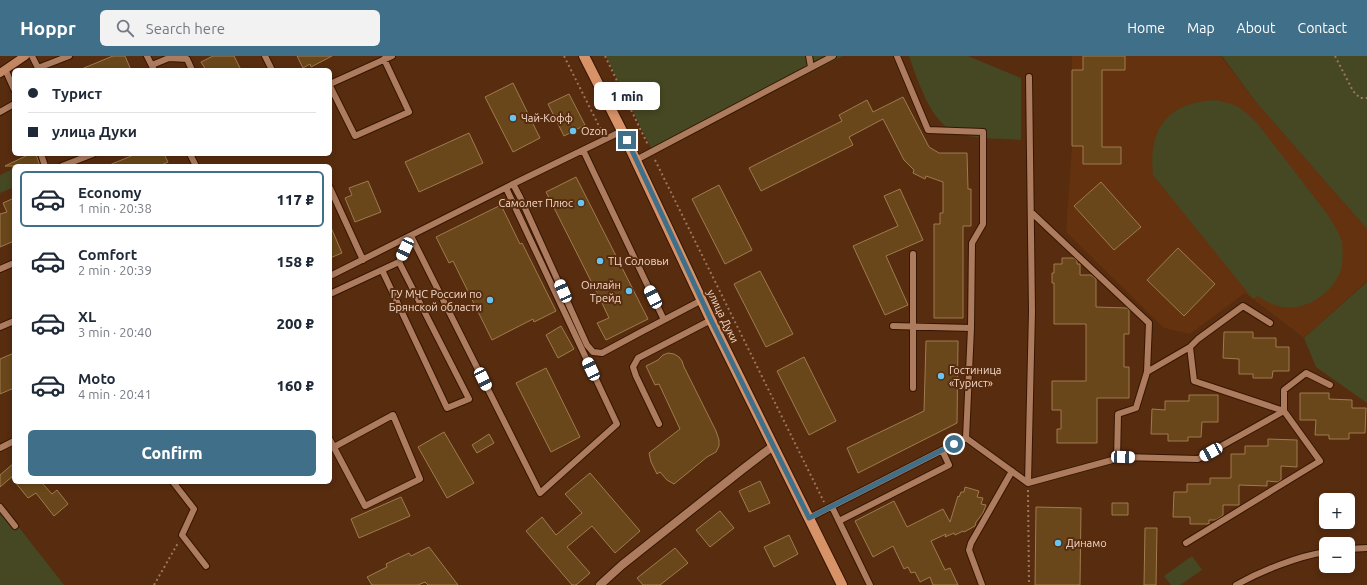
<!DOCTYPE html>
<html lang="en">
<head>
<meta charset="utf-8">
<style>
  :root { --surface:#fff; --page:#f2f2f3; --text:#1f2937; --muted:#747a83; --line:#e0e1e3; --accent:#406f8a }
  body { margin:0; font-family:Ubuntu,sans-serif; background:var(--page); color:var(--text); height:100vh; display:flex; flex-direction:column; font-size:15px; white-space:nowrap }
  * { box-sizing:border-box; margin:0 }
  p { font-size:13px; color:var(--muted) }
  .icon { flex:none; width:22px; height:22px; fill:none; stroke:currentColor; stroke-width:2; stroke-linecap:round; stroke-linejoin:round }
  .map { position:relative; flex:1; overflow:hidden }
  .side { position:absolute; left:12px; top:108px; width:320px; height:320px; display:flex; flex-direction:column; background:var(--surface); border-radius:6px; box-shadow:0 2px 6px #0003 }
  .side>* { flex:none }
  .guide { position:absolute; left:12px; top:12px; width:320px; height:88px; border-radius:6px; box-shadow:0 2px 6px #0003; display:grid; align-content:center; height:88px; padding:0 16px; background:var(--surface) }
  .controls { position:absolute; left:1319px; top:437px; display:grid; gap:8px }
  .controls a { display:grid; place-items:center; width:36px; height:36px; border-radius:6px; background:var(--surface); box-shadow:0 2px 6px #0003; font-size:20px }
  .end { position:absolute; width:18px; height:18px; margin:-9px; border:5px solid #406f8a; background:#fff; box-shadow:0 0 0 2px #fff }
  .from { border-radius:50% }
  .bubble { position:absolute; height:28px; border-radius:6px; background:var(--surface); box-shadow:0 2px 6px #0003; font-size:13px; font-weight:800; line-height:28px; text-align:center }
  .car { position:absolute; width:12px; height:24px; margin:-12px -6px; border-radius:5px; box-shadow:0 0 3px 1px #0007; background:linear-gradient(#fff 24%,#345 0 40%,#fff 0 76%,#345 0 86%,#fff 0) }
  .guide b { display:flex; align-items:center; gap:14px; height:38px; font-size:15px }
  .guide b+b { border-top:1px solid var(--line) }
  .guide i { width:10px; height:10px; background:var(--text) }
  ul { padding:7px 0 0; list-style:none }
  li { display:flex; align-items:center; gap:12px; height:56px; margin:0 8px 6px; padding:0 8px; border:2px solid transparent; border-radius:6px }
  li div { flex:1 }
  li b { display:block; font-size:15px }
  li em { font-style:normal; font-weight:800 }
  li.selected { border-color:var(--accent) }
  li>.icon { width:36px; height:36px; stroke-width:1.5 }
  .action { display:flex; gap:8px; margin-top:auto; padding:8px 16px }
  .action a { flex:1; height:46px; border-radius:6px; background:var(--accent); color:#fff; font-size:16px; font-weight:800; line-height:46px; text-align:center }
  header { display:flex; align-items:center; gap:24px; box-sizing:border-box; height:56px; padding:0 20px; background:var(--accent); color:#fff }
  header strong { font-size:19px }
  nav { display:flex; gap:22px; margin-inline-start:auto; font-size:14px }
  .search { width:280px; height:36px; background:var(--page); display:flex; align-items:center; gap:10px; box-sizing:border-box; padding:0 14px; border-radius:6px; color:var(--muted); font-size:15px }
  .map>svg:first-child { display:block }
  .built { fill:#64320f }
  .green { fill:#464823 }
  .building { fill:#69471a; stroke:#9f7b4f }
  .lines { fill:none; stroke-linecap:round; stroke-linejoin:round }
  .service-casing { stroke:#361602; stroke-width:8 }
  .minor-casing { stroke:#361602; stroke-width:10 }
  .secondary-casing { stroke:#361602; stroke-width:10 }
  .primary-casing { stroke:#361602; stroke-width:12 }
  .path { stroke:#9b775f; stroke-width:2; stroke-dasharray:2 3; stroke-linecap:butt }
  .service { stroke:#ad7b5e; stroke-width:6 }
  .minor { stroke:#ad7b5e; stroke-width:8 }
  .secondary { stroke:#c38663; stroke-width:8 }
  .primary { stroke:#d89268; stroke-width:10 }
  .route { stroke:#406f8a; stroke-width:5 }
  .poi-dot { fill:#68c4f0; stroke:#572c0f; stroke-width:1.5 }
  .labels { text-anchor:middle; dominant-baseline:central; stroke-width:4; stroke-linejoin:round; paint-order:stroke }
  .poi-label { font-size:11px; fill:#f4d8c8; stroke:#572c0f; text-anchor:start }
  .street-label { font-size:11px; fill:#f4d8c8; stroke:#572c0f }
</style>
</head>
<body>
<header>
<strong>Hoppr</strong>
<div class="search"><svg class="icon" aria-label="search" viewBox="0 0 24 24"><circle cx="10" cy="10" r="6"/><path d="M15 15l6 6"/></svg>Search here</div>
<nav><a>Home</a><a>Map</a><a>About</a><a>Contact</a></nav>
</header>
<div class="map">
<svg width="1367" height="529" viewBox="0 0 1367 529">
  <rect width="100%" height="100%" fill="#572c0f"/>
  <!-- built -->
  <path class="built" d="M1072,0H1221L1256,46L1367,173V225L1304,282L1245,237L1190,278L1164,272L1066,176L1072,90Z"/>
  <!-- green -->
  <path class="green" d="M606,0H843L653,96Z
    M909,0H968L1021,22V84C1000,82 969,84 951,74C929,62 917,22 909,0Z
    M1222,0H1367V173L1256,46Z
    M1214,44C1237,48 1241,51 1257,67L1328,159C1333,168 1340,177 1342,187C1343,195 1343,206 1341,214C1333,237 1306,255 1283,251C1273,250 1265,245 1258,240L1253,243L1153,119C1148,72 1168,47 1214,44Z
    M13,113L14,116V131L0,137V119Z
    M1367,226V347L1316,311L1304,282Z
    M0,447L64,529H0Z
    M1192,500L1202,514L1180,529H1171L1164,520Z"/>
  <!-- building -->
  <path class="building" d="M113,0H125L131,14H79Z
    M213,0H234L241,14H206L201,6Z
    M297,0H332L311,11L310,8L303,12Z
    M1083,0H1125V14H1102V91H1121V108H1083V90H1072V14H1083Z
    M513,27L540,82L513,96L485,41Z
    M569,38L585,69L564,80L548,48Z
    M903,41L929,91L939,97H967L968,133H971V170H963V262H934V168H940V157H943V126L926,120L925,123L913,117L914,114L904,104L883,63L849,81L853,89L761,135L749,112L842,65L839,59L867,44L873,56Z
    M469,77L483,107L419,136L405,106Z
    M30,98H36L40,110H5Z
    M136,98H164L168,106L159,110H107Z
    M576,121L648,263L606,284L597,267L609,262L602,247H603L596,235L546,136Z
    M368,125L381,156L355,166L345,142L352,139L349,132Z
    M1101,126L1141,171L1114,194L1074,150Z
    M719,129L752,194L725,208L692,143Z
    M900,133L923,184L886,200L908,249L885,259L853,190L898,170L884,140Z
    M14,142V185L0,191V158L7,156L3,147Z
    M501,149L520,188L522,187L556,255L534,266L533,263L492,284L453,205L449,207L436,181Z
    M330,169L342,197L330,202Z
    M1178,192L1215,228L1184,260L1147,224Z
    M1062,202H1074L1077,205V208H1080V219H1091L1096,223V251L1127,252L1129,254V278H1124V311H1129V342H1097V387H1057V373H1061V354H1052V325H1086V268H1054V227H1052V217H1054V208H1062Z
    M760,215L793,278L766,291L734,228Z
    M561,270L574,293L558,302L546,279Z
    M1224,276H1253V282H1276V291H1289V315H1273L1272,322H1253V318H1239V303L1223,302Z
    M926,285H958L957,367L858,417L847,392L924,355Z
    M14,297V332L0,338V303Z
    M668,297L674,298L679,301L682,305L684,311L716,375L719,384V390L716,396L707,401L674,428L667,424L660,416L657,418L651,406L649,397L680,373L659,328L655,329L646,310L658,304L663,299Z
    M804,301L836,365L809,379L777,315Z
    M546,312L580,381L551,396L516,327Z
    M1300,337H1329V343L1352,344V352H1366L1365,377H1349V383H1329V379H1315L1316,364H1300Z
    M1189,339H1218V366H1202L1201,381H1188V385H1168V378H1151L1152,353L1165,354V345H1189Z
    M444,376L474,427L447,442L418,391Z
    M489,378L494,387L477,397L472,389Z
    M1268,383L1297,384V411L1281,410V424L1278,426L1267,425V430L1239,429V449H1223V459L1216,464H1209V468H1190V461H1173L1174,436H1187V428H1210V422H1231V398H1245V390H1268Z
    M14,407V419L0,431V419Z
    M590,417L640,475L615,497L592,470L567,491L590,517L576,529H572L526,475L542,461L556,479L582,457L565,438Z
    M760,425L770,447L749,456L739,435Z
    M15,426H41L52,438L57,434L68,448L54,460L36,437L28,442Z
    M965,431L979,435L977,441L983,442L981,448L986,449L983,457L976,466L975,470L964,476L963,475L955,479L954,477L945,481L946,478L931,485L945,514L950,512L958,529H933L930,521L920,526L915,516L911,517L908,511L904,513L893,490L873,501L855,465L894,445L907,471L943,453L950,466L958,440L959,441L961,436H964Z
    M401,441L410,460L359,482L351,463Z
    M1112,447H1128V459H1112Z
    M1036,451L1081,452L1080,529H1035Z
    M720,455L734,472L710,491L696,474Z
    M1145,472H1157L1156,529H1144Z
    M789,479L798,498L774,511L764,491Z
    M429,491L458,529H428L425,526L418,529H372L367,521L387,511L386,508L409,497L411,500Z
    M675,492L688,507L660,529H643L637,522Z"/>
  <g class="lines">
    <!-- service casing -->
    <g class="service-casing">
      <path id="service" d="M32,0L38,12L69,0
        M147,0L154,14
        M265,0L272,14
        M809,0L811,11
        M897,0L928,74L983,76V168L972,187L971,272L966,382
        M152,9L169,2L187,3L192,14
        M5,13L14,33
        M330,28L392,0
        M330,30L355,80L409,56L384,3
        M0,56L14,48
        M583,94L664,264
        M41,98L45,110
        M190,98L196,110
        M636,104L833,0
        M62,110L93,98
        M513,128L520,141L587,289L593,296L602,297L641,276L702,244
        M330,132L363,204
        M1031,156L1149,267L1147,316L1136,352L1118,358L1117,403
        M411,180L540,437L617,368L506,132
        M913,198V332
        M399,206L411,180
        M0,213L14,207
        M330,220L513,128L622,75
        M330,238L399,206L469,343L447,352L382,214
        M893,270L971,272
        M0,271L14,265
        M1190,291L1198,283L1243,250L1270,267
        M1147,316L1190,291L1194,325L1284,355L1320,405L1186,487
        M1284,355V334L1306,317L1330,329
        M659,368L636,320L633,311L638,302L711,264
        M966,382L1028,427
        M330,384L365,450L420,423L393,359L334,391
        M0,392L14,385
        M173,426L194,453L182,479L206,510
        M1028,427L1032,255L1029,21
        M1028,427L1123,401L1198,403L1284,355
        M0,451L15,470
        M832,451L870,529
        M809,462L966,382
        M839,465L949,409L942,394
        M1348,493L1367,492
        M982,529L969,494L971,487L1012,415
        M1236,529C1261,515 1298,500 1326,496"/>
    </g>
    <!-- minor casing -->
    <g class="minor-casing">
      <path id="minor" d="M600,529L622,509L743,413L773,390"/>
    </g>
    <!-- secondary casing -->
    <g class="secondary-casing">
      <path id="secondary" d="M0,17L25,0"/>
    </g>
    <!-- primary casing -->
    <g class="primary-casing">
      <path id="primary" d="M584,0L622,75L711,264L842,529"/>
    </g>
    <!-- path -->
    <path class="path" d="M564,0L602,76
      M605,0L648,89
      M1335,0L1353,35L1360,42H1367
      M655,104L824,446
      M1028,434L1029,529
      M154,529L178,487"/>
    <!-- service -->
    <use href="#service" class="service"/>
    <!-- minor -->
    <use href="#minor" class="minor"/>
    <!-- secondary -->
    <use href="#secondary" class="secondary"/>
    <!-- primary -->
    <use href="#primary" class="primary"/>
  </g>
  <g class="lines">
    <!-- route -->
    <path class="route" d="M627,84L711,264L809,462L954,388"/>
  </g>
  <!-- markers -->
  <g class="poi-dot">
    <circle cx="513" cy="62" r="4"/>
    <circle cx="573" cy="75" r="4"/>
    <circle cx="581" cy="147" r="4"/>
    <circle cx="600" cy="205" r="4"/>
    <circle cx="629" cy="235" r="4"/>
    <circle cx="490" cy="244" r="4"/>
    <circle cx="941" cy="320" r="4"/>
    <circle cx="1058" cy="487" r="4"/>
  </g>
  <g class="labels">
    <!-- poi labels -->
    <g class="poi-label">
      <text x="521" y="62">Чай-Кофф</text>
      <text x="581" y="75">Ozon</text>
      <text x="573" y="147" text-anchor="end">Самолет Плюс</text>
      <text x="608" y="205">ТЦ Соловьи</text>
      <text x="621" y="229" text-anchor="end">Онлайн<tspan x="621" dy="13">Трейд</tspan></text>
      <text x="482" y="238" text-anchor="end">ГУ МЧС России по<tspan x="482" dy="13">Брянской области</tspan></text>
      <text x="949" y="314">Гостиница<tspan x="949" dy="13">«Турист»</tspan></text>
      <text x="1066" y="487">Динамо</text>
    </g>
    <!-- street labels -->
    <g class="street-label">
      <text transform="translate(723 260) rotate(64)">улица Дуки</text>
    </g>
  </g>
</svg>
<div class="controls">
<a>+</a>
<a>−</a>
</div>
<i class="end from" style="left:954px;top:388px"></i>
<i class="end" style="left:627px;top:84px"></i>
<div class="bubble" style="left:594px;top:26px;width:66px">1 min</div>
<i class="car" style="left:405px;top:193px;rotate:205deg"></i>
<i class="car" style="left:563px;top:235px;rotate:336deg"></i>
<i class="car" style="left:653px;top:241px;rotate:333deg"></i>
<i class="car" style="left:591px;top:313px;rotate:335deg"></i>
<i class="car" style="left:483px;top:323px;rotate:154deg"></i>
<i class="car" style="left:1211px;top:396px;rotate:241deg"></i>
<i class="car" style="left:1123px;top:401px;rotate:92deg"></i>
<div class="guide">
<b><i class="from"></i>Турист</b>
<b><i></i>улица Дуки</b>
</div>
<section class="side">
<ul>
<li class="selected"><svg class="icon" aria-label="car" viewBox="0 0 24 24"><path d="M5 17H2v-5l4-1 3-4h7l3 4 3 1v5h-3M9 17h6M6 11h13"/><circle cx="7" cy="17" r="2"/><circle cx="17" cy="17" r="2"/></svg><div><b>Economy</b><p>1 min · 20:38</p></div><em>117 ₽</em></li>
<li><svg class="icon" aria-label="car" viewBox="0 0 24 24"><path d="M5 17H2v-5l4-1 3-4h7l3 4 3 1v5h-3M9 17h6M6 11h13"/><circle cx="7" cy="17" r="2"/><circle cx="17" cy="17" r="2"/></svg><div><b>Comfort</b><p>2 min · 20:39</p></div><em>158 ₽</em></li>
<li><svg class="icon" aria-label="car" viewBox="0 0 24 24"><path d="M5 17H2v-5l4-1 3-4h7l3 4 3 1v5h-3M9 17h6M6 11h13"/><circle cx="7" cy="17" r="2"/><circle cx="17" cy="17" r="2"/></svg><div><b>XL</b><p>3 min · 20:40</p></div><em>200 ₽</em></li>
<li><svg class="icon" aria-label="car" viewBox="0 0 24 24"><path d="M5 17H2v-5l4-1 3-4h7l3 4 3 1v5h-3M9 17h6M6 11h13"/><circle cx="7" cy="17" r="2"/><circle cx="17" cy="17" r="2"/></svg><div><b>Moto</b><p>4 min · 20:41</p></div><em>160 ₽</em></li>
</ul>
<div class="action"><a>Confirm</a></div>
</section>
</div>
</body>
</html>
